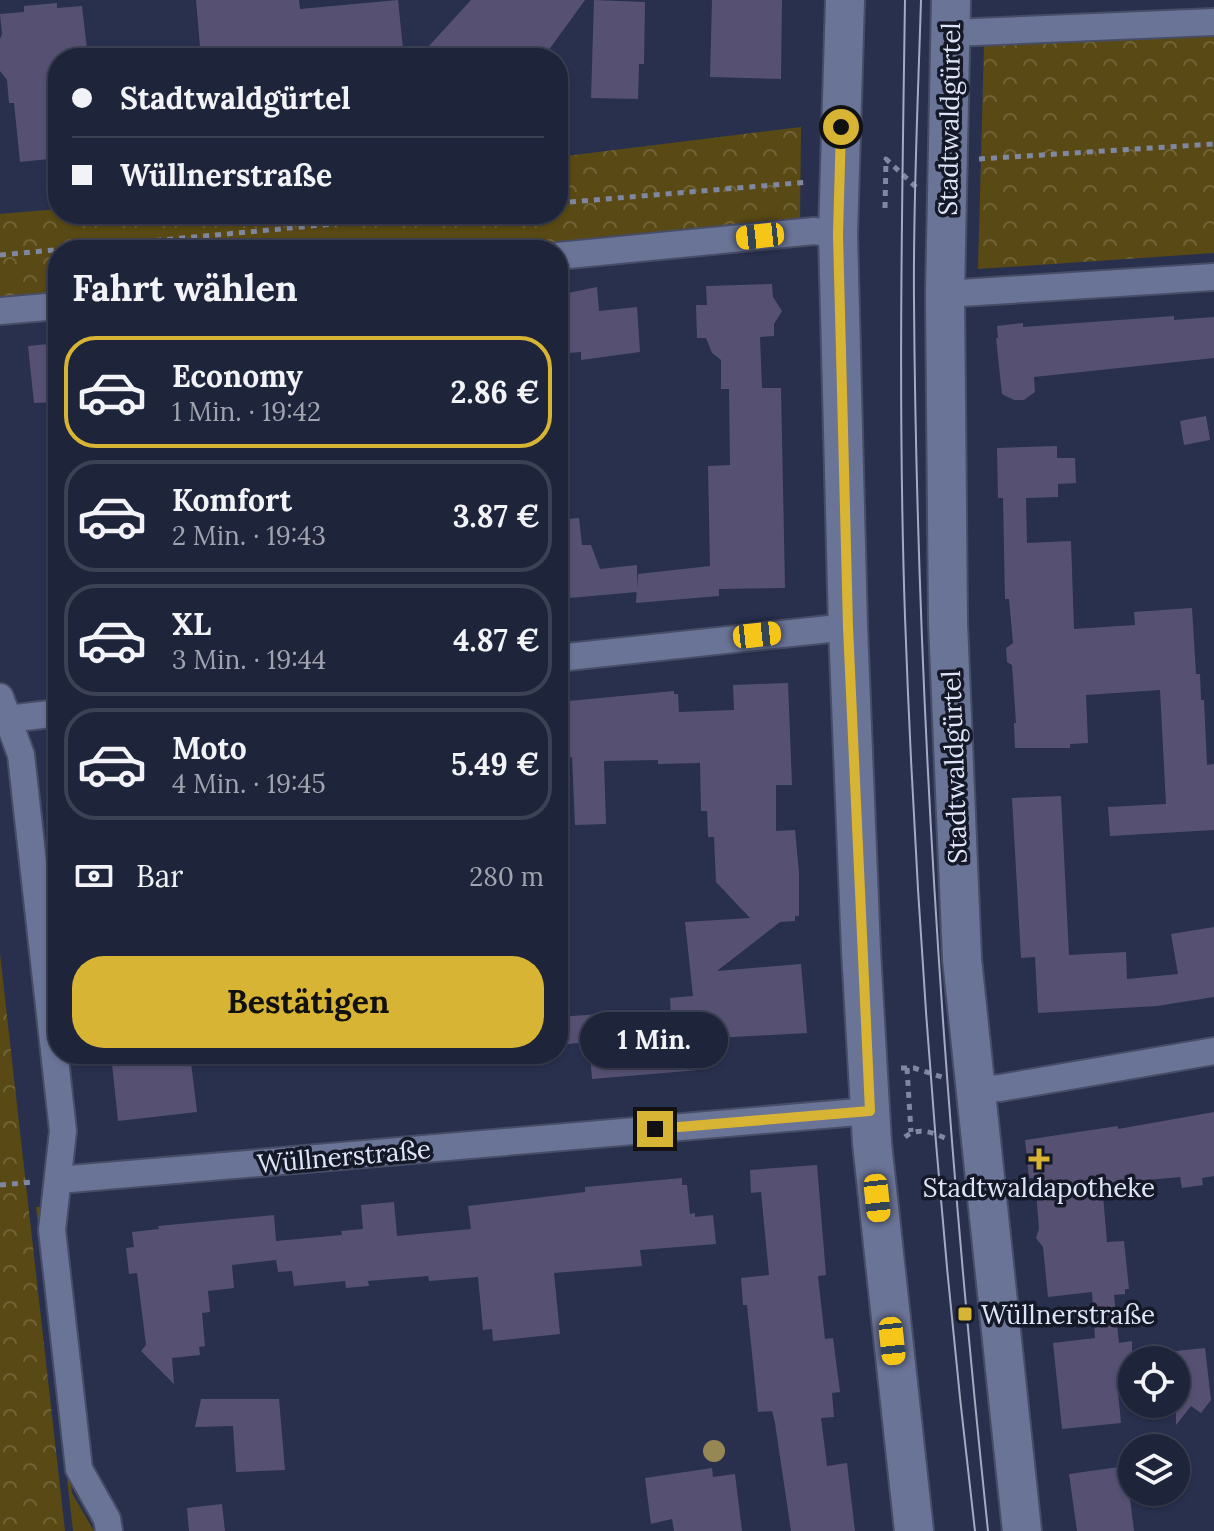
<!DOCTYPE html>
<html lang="de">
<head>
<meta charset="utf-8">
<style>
  :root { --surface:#1e243a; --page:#2b3045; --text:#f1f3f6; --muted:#a1a4af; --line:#3c4154; --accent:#d8b434 }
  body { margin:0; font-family:Lora,serif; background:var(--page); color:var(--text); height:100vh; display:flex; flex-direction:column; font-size:30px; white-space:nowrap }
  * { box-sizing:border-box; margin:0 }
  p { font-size:26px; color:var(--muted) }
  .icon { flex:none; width:44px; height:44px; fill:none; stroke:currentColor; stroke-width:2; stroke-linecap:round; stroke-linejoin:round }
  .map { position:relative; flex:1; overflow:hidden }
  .sheet { position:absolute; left:48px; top:240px; width:520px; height:824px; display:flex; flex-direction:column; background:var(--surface); border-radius:32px; box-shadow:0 2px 6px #0004,0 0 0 2px var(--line) }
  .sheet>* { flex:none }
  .hud { position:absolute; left:48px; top:48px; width:520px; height:176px; border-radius:32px; box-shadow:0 2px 6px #0004,0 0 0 2px var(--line); display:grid; align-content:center; height:176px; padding:0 24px; background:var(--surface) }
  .buttons { position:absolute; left:1118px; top:1346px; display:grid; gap:16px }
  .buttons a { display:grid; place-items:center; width:72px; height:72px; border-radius:50%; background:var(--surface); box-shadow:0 2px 6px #0004,0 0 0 2px var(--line); font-size:40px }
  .end { position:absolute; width:36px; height:36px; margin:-18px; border:10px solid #d8b434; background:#111; box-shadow:0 0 0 4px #111 }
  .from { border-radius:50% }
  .bubble { position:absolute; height:56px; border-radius:28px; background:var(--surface); box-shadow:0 2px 6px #0004,0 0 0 2px var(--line); font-size:26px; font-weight:800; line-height:56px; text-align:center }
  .car { position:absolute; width:24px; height:48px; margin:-24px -12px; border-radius:10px; box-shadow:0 0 6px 2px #0007; background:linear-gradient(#f5c518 24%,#345 0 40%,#f5c518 0 76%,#345 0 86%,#f5c518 0) }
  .hud b { display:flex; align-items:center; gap:28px; height:76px; font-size:30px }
  .hud b+b { border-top:2px solid var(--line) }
  .hud i { width:20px; height:20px; background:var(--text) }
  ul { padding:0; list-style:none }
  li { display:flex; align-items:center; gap:24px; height:112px; margin:0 16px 12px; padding:0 8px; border:4px solid var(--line); border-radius:32px }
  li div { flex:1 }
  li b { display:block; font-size:30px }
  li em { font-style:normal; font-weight:800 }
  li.current { border-color:var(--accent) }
  li>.icon { width:72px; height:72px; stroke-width:1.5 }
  h2 { padding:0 24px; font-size:36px; line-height:96px }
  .pay { display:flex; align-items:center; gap:20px; height:88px; padding:0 24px; font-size:30px }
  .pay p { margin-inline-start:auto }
  .button { display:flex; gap:16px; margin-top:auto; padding:16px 24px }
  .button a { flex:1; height:92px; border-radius:32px; background:var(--accent); color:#111; font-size:32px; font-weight:800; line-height:92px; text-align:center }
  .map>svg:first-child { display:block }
  .green { fill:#594914 }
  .park { fill:url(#park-crowns) }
  .building { fill:#565173 }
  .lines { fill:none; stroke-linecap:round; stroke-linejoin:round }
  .minor-casing { stroke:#474d66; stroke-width:30 }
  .secondary-casing { stroke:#474d66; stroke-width:42 }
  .path { stroke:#8087a0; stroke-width:5; stroke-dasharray:6 6; stroke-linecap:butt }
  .minor { stroke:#6a7497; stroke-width:26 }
  .secondary { stroke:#6a7497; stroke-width:38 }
  .tram { stroke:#a4aac2; stroke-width:2 }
  .tree { fill:#978755 }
  .route { stroke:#d8b434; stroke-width:10 }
  .poi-dot { fill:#d8b434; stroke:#151927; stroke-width:3 }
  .labels { text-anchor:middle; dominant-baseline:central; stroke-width:7; stroke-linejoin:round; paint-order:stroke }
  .street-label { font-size:26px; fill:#dfe5f9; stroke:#151927 }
  .poi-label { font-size:26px; fill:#dfe5f9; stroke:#151927 }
</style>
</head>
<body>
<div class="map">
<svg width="1214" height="1531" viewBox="0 0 1214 1531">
  <defs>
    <pattern id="park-crowns" width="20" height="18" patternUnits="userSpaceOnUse" patternTransform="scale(2)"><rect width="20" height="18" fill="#594914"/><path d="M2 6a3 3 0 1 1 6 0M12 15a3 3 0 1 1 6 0" fill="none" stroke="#706337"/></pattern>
  </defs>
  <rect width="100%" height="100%" fill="#28304e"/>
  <!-- green -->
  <path class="green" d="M36,1207H40L72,1493L94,1531H73Z"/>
  <!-- park -->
  <path class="park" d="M1214,32V253L978,269L984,46Z
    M801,127L800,220L495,250H58V293L0,299V214L58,209V214H558V157Z
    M0,954L65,1531H0Z"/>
  <!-- building -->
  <path class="building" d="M196,0H299L300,9L398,0L404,58H304V53L256,58H201Z
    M471,0H585L543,58H418Z
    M594,0L645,2L644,64H639L638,99L591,98Z
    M712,0H782L781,79L710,77Z
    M57,3V8L82,6L88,58H58V158L20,162L14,103H9L7,80L0,71V39L2,34L0,14L24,12V6Z
    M772,284L773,297L782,311L774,324V336L760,337L762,388H781L785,588L719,589V596L636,603L638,574L710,566L708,466L730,465L729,389H721V360L712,353L706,338H697L696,305H707L706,286Z
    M597,287L599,311L637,307L640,352L581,360V352L558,354V295Z
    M1174,316V320L1214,317V358L1034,377L1035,392L1024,400H1014L1002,394L996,338H998L997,326L1023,323V327Z
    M58,343V402L34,403L28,346Z
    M1206,416L1210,440L1184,445L1180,421Z
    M1057,446V458H1075L1076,483L1058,484V497L1026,498L1027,543L1071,541L1074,629L1135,625L1134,612L1192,608L1196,674H1200L1201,700H1204L1207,765L1214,764V830L1110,836L1108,807L1166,804L1160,690L1086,695L1088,743L1070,744V748H1015L1014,723H1016L1012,665L1007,662L1006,648L1013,643L1009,599H1005L1003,498H998L997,448Z
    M579,518L582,545H591L600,569L637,565V592L558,599V520Z
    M788,683L792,785H776V831L795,830L799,873V916H795V921L780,922L717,971L801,964L807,1033L697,1039L699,1070L592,1079L589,1042L558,1045V1017L614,1013L615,1021L671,1016L670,998L693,996L685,922L750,918L716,882L714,837H708L707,811H701L700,763L658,764V760L604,761L606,824L575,825L572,757L558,759V702L674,691V694H678L679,712L734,710L733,685Z
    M1061,796L1069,955L1126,952L1127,979L1178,974L1171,934L1214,927V997L1157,1006L1038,1013L1035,957L1021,958L1012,798Z
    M111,1054H190L197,1112L118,1121Z
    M1214,1112V1176L1202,1178L1203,1185L1182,1188L1180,1177L1102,1184L1107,1242L1124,1241L1129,1289H1125V1294L1114,1295L1119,1343L1132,1341V1404L1118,1392L1121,1423L1062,1429L1053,1343L1095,1338L1092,1292L1048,1297L1043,1247L1036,1238L1039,1229L1035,1178H1029L1025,1140L1118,1126V1129Z
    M817,1165L826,1275L818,1276L825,1339L833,1338L840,1392L832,1393L834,1417L821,1418L827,1466L847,1463L855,1531H791L775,1423L772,1411L758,1412L747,1305H743L741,1278L769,1275L761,1192L751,1193L750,1170Z
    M682,1178V1185H687L690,1214L695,1213V1217L713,1215L716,1244L640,1250L642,1266L554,1273L560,1334L493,1341L492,1329L483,1330L478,1277L429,1281L428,1276L368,1281L369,1286L346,1288L345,1281L294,1286L292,1271L278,1272L276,1260L232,1265L234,1288L208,1291L210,1312L202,1313L205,1346L199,1347L200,1355L172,1358L174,1384L141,1351L146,1345L137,1273L129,1274L126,1248L134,1247L132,1232L159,1229L158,1226L274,1215L276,1241L342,1235L341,1231L363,1229L361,1205L394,1202L397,1236L471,1229L468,1206L585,1192V1187Z
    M1205,1348L1211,1400L1201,1413L1191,1406L1176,1425V1351Z
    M201,1399H279L285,1470L236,1472L233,1426L195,1427Z
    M1126,1466L1134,1531H1077L1069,1474Z
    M712,1468L713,1477L735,1474L742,1531H674L672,1519L651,1524L645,1478Z
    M222,1504L225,1531H189L187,1508Z"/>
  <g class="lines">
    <!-- minor casing -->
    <g class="minor-casing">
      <path id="minor" d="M951,33L1214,22
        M558,256L814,231L838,234
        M945,294L1214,277
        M0,311L58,306
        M558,658L848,627
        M0,697L21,755L63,1131L52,1230L79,1469L107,1519L109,1531
        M8,719L58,713
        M975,1089L1000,1088L1214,1051
        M58,1180L870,1111"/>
    </g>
    <!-- secondary casing -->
    <g class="secondary-casing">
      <path id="secondary" d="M845,0L838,234L848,627L861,951L872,1143L914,1531
        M951,0L945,294L948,623L962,959L1022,1531"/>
    </g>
    <!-- path -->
    <path class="path" d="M979,159L1214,144
      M558,203L809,182
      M885,208L886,159L916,187
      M0,255L441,214
      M901,1068H914L942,1077
      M907,1068L911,1132
      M905,1137C918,1126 934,1133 947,1139
      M0,1185L33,1182"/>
    <!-- minor -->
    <use href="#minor" class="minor"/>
    <!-- secondary -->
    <use href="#secondary" class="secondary"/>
    <!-- tram -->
    <path class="tram" d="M905,0C902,205 898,411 905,617C916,922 939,1228 975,1531
      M921,0C918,100 913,200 914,301C917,712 945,1122 988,1531"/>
  </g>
  <!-- trees -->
  <circle class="tree" cx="714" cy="1451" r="11"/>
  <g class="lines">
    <!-- route -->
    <path class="route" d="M655,1129L870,1111L848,627L838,234L841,127"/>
  </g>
  <!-- markers -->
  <g class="poi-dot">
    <path d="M1035 1147h8v8h8v8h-8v8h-8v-8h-8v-8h8z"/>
    <rect x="957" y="1306" width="16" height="16" rx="4"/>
  </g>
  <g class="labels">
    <!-- street labels -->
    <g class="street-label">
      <text transform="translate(949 119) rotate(-89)">Stadtwaldgürtel</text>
      <text transform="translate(954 767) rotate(-92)">Stadtwaldgürtel</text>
      <text transform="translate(344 1156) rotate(-5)">Wüllnerstraße</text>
    </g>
    <!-- poi labels -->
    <g class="poi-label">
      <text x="1039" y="1187">Stadtwaldapotheke</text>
      <text x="981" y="1314" text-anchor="start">Wüllnerstraße</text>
    </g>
  </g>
</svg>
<div class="buttons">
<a><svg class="icon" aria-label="locate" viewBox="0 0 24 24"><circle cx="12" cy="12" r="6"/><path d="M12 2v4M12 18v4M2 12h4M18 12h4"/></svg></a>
<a><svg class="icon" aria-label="layers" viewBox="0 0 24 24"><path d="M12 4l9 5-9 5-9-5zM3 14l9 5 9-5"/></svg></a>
</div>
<i class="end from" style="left:841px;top:127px"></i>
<i class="end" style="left:655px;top:1129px"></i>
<div class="bubble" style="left:580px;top:1012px;width:148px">1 Min.</div>
<i class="car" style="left:760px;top:236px;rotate:264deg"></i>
<i class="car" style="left:757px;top:635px;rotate:84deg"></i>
<i class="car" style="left:877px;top:1198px;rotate:174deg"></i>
<i class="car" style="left:892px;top:1341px;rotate:174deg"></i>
<div class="hud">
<b><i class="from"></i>Stadtwaldgürtel</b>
<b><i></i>Wüllnerstraße</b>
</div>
<section class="sheet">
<h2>Fahrt wählen</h2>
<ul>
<li class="current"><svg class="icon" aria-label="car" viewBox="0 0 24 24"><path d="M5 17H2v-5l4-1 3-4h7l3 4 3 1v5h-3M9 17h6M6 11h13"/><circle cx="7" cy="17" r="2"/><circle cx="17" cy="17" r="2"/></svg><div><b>Economy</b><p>1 Min. · 19:42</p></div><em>2.86 €</em></li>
<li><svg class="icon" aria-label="car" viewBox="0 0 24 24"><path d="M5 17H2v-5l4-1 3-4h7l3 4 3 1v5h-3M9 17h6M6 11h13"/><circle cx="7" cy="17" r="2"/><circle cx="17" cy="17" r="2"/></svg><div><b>Komfort</b><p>2 Min. · 19:43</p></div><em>3.87 €</em></li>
<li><svg class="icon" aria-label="car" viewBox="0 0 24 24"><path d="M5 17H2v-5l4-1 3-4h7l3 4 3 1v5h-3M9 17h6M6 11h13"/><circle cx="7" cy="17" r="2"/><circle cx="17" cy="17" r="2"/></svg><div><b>XL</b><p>3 Min. · 19:44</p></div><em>4.87 €</em></li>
<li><svg class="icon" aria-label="car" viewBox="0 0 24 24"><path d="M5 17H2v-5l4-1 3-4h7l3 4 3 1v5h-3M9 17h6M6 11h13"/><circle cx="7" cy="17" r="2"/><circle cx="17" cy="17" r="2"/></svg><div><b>Moto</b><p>4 Min. · 19:45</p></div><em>5.49 €</em></li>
</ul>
<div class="pay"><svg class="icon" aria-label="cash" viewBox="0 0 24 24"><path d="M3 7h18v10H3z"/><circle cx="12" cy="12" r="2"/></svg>Bar<p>280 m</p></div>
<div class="button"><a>Bestätigen</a></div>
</section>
</div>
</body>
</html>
